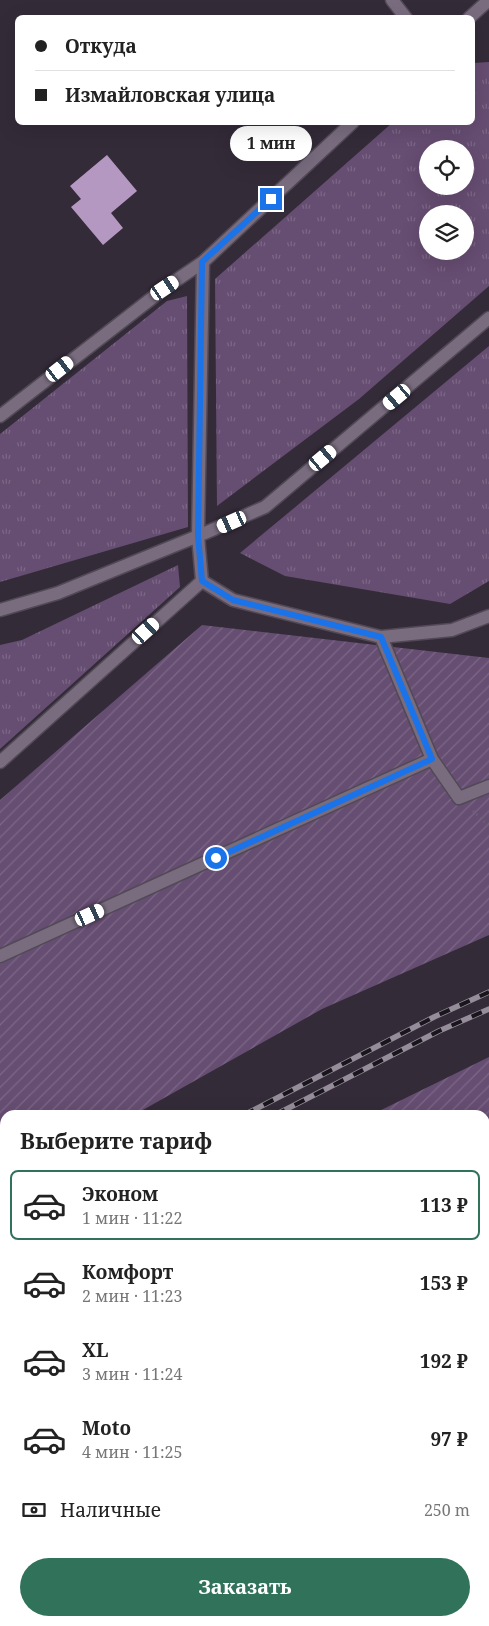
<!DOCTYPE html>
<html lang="ru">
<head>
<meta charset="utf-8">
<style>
  :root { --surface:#fff; --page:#f2f2f2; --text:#222; --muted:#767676; --line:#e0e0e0; --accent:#31725b }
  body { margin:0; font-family:"Noto Serif",serif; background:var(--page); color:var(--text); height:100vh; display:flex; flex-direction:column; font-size:19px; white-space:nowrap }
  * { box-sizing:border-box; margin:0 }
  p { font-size:16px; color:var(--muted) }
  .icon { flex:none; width:28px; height:28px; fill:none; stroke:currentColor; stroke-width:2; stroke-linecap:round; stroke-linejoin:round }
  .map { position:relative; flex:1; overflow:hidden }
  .sheet { position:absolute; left:0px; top:1110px; width:490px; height:516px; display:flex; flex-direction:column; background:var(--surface); border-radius:15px 15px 0 0; box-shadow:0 5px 20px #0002 }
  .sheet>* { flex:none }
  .guide { position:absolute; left:15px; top:15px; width:460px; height:110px; border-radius:8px; box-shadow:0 5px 20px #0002; display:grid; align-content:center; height:110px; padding:0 20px; background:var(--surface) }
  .buttons { position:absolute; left:419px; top:140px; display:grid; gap:10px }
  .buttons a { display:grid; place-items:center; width:55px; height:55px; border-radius:50%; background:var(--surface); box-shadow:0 5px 20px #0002; font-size:25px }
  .end { position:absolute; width:22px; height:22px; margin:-11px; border:6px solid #1a73e8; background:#fff; box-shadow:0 0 0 2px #fff }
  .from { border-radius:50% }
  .bubble { position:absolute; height:35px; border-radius:18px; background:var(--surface); box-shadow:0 5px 20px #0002; font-size:16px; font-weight:700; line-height:35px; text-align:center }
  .car { position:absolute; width:15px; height:30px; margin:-15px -8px; border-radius:6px; box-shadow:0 0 4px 1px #0007; background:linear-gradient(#fff 24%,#345 0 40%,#fff 0 76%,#345 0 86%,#fff 0) }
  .guide b { display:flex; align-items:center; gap:18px; height:48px; font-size:19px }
  .guide b+b { border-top:1px solid var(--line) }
  .guide i { width:12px; height:12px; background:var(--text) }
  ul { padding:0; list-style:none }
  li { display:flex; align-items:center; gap:15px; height:70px; margin:0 10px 8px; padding:0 10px; border:2px solid transparent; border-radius:8px }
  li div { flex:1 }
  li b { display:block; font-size:19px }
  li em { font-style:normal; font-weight:700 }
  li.active { border-color:var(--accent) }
  li>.icon { width:45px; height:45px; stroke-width:1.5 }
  h2 { padding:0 20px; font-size:22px; line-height:60px }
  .pay { display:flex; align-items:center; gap:12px; height:55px; padding:0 20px; font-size:19px }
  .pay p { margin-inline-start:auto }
  .primary-button { display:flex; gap:10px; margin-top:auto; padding:10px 20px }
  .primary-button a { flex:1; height:58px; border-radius:30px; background:var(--accent); color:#fff; font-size:20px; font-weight:700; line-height:58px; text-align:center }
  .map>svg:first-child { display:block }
  .grass { fill:url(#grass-tufts); fill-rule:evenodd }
  .garden { fill:url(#garden-furrows) }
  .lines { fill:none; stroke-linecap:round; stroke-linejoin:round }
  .river { stroke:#856a92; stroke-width:45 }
  .building { fill:#b598c2 }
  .minor-casing { stroke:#524956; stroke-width:15 }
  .path { stroke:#6d6571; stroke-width:3; stroke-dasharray:1 4; stroke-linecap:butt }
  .minor { stroke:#786c7e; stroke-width:12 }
  .rail-casing { stroke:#958d99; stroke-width:5.5 }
  .rail { stroke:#19151c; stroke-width:4; stroke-dasharray:11; stroke-linecap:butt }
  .route { stroke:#1a73e8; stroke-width:6 }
</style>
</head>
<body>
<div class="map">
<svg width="489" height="1626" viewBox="0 0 489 1626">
  <defs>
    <pattern id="grass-tufts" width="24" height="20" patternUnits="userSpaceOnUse" patternTransform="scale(1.25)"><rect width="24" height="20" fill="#664d72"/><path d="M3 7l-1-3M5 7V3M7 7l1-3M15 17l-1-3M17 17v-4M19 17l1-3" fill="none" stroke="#7c6786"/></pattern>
    <pattern id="garden-furrows" width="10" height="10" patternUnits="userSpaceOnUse" patternTransform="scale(1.25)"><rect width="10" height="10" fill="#664d72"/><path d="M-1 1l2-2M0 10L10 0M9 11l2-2" fill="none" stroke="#7c6786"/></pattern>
  </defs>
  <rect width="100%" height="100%" fill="#342b39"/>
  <!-- grass -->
  <path class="grass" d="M489,62V286L359,399L217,506L215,279L392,123L472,122L473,63ZM428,149H465V186H428ZM428,214H465V251H428Z
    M187,296L188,527L0,582V434L167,301Z
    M489,346V581L450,604L285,576L240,553Z
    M178,565L180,587L0,749V645L22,640Z"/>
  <!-- garden -->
  <path class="garden" d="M202,625L489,658V935L322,1009L134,1115H5V1192L0,1195V800Z
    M489,1057V1626H0V1329L5,1326V1621H485V1115H371Z"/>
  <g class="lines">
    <!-- river -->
    <path class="river" d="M485,1476L489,1473
      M119,1626L124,1621"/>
  </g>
  <!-- building -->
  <path class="building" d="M107,155L137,191L111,213L123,228L103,245L71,207L81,199L70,186Z"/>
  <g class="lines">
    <!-- minor casing -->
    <g class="minor-casing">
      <path id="minor" d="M392,0L406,18
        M469,18L489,0
        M0,416L165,288L203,262L353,122
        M202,581L198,536L203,262
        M202,581L233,600L381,637L452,630L489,616
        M0,610L58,593L198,536L265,507L489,318
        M381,637L432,759L459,798L489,786
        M0,762L202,581
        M0,956L432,759
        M485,1532L489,1530
        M458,1621L463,1626"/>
    </g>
    <!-- path -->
    <path class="path" d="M473,811L489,826"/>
    <!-- minor -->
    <use href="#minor" class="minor"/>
    <!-- rail casing -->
    <g class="rail-casing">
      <path id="rail" d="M244,1115L434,1017L489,992
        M275,1115L439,1031L489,1009
        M0,1261L5,1258
        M0,1280L5,1276"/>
    </g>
    <!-- rail -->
    <use href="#rail" class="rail"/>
  </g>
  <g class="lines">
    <!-- route -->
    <path class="route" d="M216,858L432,759L381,637L233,600L202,581L198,536L202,262L271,199"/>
  </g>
</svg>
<div class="buttons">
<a><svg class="icon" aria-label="locate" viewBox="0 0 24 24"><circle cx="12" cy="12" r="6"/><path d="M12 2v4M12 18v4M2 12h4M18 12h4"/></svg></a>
<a><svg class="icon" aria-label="layers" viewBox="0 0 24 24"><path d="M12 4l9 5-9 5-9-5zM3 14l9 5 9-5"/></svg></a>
</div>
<i class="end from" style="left:216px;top:858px"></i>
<i class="end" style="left:271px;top:199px"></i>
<div class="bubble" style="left:230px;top:126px;width:82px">1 мин</div>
<i class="car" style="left:165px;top:288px;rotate:56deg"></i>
<i class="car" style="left:60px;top:369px;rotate:52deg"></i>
<i class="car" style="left:397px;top:397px;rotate:230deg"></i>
<i class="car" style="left:323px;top:458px;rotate:50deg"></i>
<i class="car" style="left:232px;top:522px;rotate:246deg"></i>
<i class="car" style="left:146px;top:631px;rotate:48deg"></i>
<i class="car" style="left:90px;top:915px;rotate:65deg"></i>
<div class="guide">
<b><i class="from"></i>Откуда</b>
<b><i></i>Измайловская улица</b>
</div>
<section class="sheet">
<h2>Выберите тариф</h2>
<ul>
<li class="active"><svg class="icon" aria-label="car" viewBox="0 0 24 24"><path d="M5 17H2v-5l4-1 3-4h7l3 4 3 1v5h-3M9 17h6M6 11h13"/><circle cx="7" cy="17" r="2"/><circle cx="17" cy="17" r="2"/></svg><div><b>Эконом</b><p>1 мин · 11:22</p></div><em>113 ₽</em></li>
<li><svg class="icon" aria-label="car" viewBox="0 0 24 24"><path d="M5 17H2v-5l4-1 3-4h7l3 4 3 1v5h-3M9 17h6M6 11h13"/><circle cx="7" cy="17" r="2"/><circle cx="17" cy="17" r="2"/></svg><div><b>Комфорт</b><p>2 мин · 11:23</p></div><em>153 ₽</em></li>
<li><svg class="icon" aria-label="car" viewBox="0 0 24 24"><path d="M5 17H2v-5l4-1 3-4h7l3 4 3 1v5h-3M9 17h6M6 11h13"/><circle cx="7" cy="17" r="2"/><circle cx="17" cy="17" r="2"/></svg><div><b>XL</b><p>3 мин · 11:24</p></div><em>192 ₽</em></li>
<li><svg class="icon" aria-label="car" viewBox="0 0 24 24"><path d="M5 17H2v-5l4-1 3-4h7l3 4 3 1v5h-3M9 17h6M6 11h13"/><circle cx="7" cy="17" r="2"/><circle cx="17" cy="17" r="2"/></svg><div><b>Moto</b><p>4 мин · 11:25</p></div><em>97 ₽</em></li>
</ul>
<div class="pay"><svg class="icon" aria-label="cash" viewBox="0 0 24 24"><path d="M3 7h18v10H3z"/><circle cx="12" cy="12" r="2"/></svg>Наличные<p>250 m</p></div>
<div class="primary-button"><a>Заказать</a></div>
</section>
</div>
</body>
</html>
